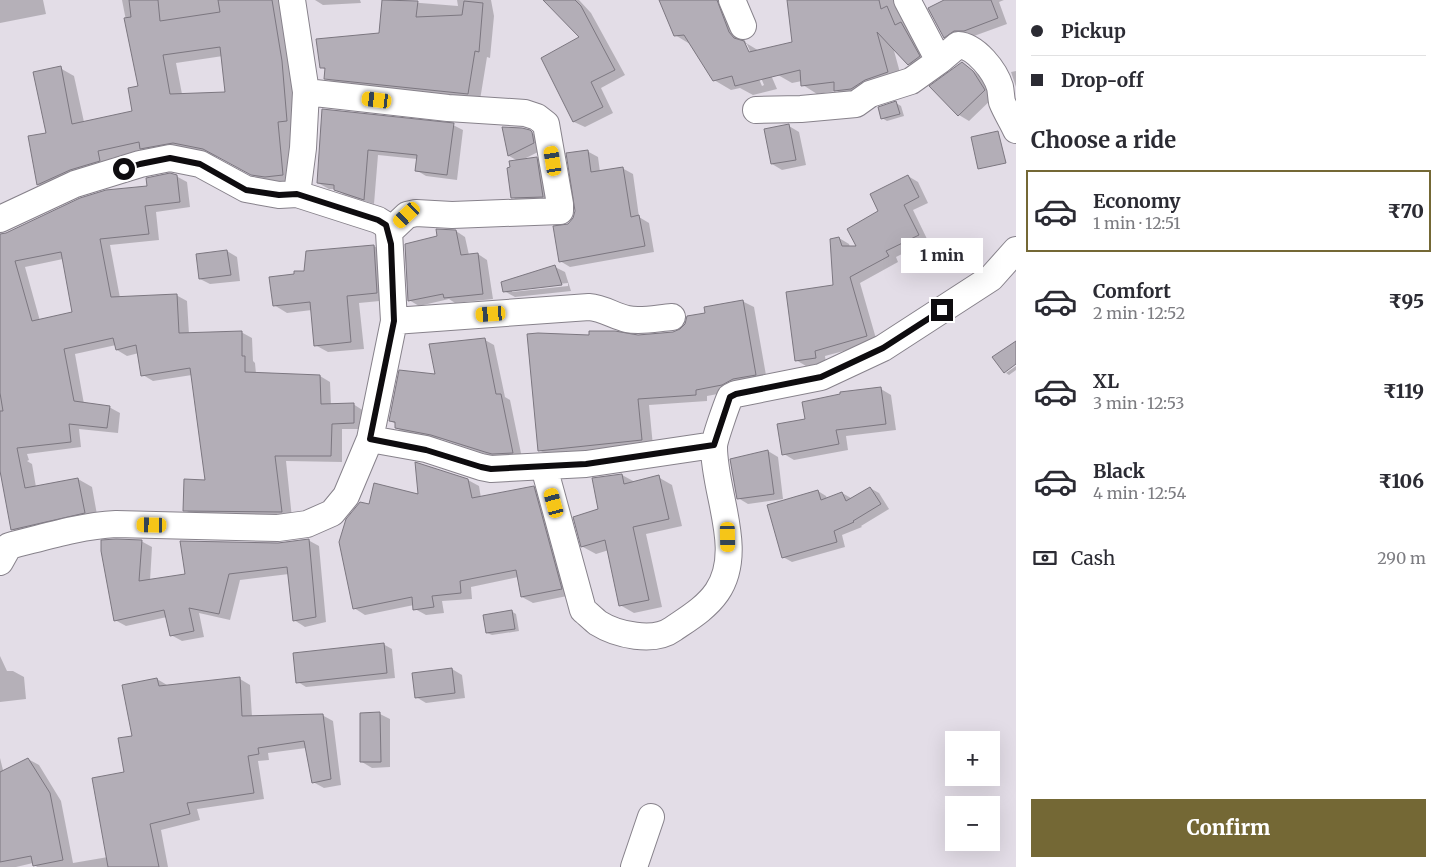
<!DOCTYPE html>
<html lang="en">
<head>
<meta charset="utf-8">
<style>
  :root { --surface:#fff; --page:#f2f2f3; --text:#2b2b33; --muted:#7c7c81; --line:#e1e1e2; --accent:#746835 }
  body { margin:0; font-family:Merriweather,serif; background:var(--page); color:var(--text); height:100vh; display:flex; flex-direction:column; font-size:19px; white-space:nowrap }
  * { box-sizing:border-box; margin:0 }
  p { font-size:16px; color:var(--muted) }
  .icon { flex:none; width:28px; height:28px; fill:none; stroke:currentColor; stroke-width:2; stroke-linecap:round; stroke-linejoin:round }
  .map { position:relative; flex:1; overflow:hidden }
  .sheet { display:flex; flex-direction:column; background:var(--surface); width:425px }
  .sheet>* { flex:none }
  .guide { display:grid; align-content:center; height:110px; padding:0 15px; background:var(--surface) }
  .tools { position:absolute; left:945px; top:731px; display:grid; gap:10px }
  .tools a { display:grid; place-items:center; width:55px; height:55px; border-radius:0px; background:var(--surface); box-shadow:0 5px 20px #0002; font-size:25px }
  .end { position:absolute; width:22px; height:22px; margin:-11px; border:6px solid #0e0c0f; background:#fff; box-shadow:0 0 0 2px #fff }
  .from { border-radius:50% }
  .bubble { position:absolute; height:35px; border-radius:0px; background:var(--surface); box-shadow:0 5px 20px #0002; font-size:16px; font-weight:800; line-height:35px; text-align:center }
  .car { position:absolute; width:15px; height:30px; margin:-15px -8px; border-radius:6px; box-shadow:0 0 4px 1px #0007; background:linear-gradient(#f5c518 24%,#345 0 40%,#f5c518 0 76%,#345 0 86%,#f5c518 0) }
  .guide b { display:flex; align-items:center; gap:18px; height:48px; font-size:19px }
  .guide b+b { border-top:1px solid var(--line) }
  .guide i { width:12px; height:12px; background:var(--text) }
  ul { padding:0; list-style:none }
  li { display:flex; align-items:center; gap:15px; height:82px; margin:0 10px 8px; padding:0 5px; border:2px solid transparent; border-radius:0px }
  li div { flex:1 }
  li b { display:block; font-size:19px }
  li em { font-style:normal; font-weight:800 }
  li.active { border-color:var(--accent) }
  li>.icon { width:45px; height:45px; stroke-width:1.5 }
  h2 { padding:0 15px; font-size:22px; line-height:60px }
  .pay { display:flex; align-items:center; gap:12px; height:55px; padding:0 15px; font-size:19px }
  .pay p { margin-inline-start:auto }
  .primary-button { display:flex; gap:10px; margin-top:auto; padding:10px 15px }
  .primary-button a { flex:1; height:58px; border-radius:0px; background:var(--accent); color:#fff; font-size:20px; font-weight:800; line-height:58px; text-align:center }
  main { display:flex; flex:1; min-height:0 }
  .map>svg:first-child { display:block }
  .shadow { fill:#0003; fill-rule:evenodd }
  .building { fill:#b3aeb7; stroke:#7c7780; fill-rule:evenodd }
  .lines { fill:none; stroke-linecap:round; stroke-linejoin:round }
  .street-casing { stroke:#87828b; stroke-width:28 }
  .street { stroke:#fff; stroke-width:26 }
  .route { stroke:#0e0c0f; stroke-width:6 }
</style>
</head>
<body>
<main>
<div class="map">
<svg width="1016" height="867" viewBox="0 0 1016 867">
  <rect width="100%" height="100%" fill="#e3dde7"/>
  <!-- shadow -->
  <path class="shadow" d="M0,0H43L46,14L0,23Z
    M122,0H289L295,69L297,183L266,182L218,157L187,150L146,151L112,158L114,168L52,192L38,184L60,68L74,76L84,122L134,112L139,87ZM223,56L226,93L182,94L176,63Z
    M315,0H360L361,3L323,5Z
    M383,0L458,6L457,0H491L494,16L490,58L487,57L480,100L337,85L325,78L326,70L321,67L380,34Z
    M545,0H579L591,13L625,75L601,88L613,113L585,127L574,122L543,59L581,38Z
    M661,0H738L735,17L746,43L761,52L777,89L753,95L740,88L731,90L714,80L690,44L675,35ZM744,44H747L764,85L762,86Z
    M788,0H894L905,25L916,31L933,65L923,72L909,64L893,47L902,80L849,98L837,91L817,94L803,85L802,81L792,83L778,75L793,43Z
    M947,0H1004L999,2L1007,24L974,36L964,35L954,42L945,37Z
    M962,63L983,78L995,96L969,121L959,115Z
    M1016,71V87L1011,72Z
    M896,103L901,106L904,116L887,121L882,118Z
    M323,110L453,125L463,130L457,180L426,176L416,170L417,159L378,155L374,204L345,195L335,189H329L318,183Z
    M789,126L799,132L806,165L782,170L772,164Z
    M504,128L532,133L542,139L544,149L522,160L536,158L547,164L553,202L522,203L512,197L518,161L509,156Z
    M587,151L598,157L600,172L622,168L633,174L639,217L649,223L654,252L570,267L560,261L569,225L574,219Z
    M176,176L187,182L190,207L156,212L159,240L110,245L120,298L176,295L187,301L189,334L241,332L252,338L253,361L255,363L256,374L320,376L330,382L331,405L353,404L364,411V429H342V462L286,461L292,518L196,516L185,510L207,481L192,375L153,381L143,375L139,353L127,356L117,350L116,345L75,354L84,404L109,407L120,413L118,433L79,429L81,447L27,454L29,460L27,461L32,464L36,487L78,479L92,487L98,520L26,537L12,529L0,467V235L149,187ZM63,259L73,313L40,321L25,267Z
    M908,176L918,182L928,203L913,210L928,241L896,257L898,262L860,283L877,342L825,356L826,363L806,366L796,360L835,286L839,238L849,244L850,247H858L880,212Z
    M456,231L465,237L469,255L478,254L487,260L493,299L455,303L449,299L419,306L409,300Z
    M374,246L387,254L390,300L359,303L364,349L328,352L315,345L312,310L287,313L274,305L296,275Z
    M227,251L237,257L240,281L210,284L200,279Z
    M555,267L565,272L571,291L515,297L504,291ZM568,283V286L512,292V289Z
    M742,301L754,307L767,381L734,391L707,396V401L649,405L653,446L551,457L539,450L638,336L674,333Z
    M485,340L494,345L505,397L510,400L522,458L495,457L441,439L406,433L396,428V424L390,421L436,375Z
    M1016,366V370L1009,375L1006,373Z
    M881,389L891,395L896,430L846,436L848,450L794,460L784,454L807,420Z
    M768,451L778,457L783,499L748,504L738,498Z
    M622,475L635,482L658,477L672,485L682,526L646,534L662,607L634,613L620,605L609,550L596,554L583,547L575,517L600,509Z
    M468,480L479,486L481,498L533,487L544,494L572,595L533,603L522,597L518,577L471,587L472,599L442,601L444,613L426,615L415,609L414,605L365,615L354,608L369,506L420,496Z
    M870,488L879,493L889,509L861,526L862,527L842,535L845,547L792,562L783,557L818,491L826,496L827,499L842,493L851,498Z
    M308,540L319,546L326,622L305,627L294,620L289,574L240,580L230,620L199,613L204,637L182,641L171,635L167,617L126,626L115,620L141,541L152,547L150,581L186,575L278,544Z
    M511,611L516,614L519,631L492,635L487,633Z
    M383,644L392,649L395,678L306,687L298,682Z
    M0,656L7,671H13L24,677L26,699L0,702Z
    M452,669L462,675L465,698L426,703L416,697Z
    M157,679L167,685L240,679L250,685L252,717L322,715L333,721L341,785L324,788L313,782L306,748L268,753L269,760L258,761L264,799L197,809L200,820L161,830L168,867H37L33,863L16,867H0V758L4,774L28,759L39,765L61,801L73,863L108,857L134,737Z
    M380,714L390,719V767L372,768L362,762Z"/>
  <!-- building -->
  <path class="building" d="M129,0H158L160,21L220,12L218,0H272L282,61L287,121L278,122L283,175L265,177L251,175L203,149L173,143L140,149L139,142L98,151L100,161L70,170L37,185L28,136L46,133L33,72L61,66L72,124L132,111L128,88L138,86L124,18L131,17ZM220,47L225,92L170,94L163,55Z
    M382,0L418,1L416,17L462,15L464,1L483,3L479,52L475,51L468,94L324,79L325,68H320L316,39L379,33Z
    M543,0H575L581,6L615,70L591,82L603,107L573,122L541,58L579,37Z
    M659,0H717L729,32L734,38L744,41L749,52L792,42L787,0H879L881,9L887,6L895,25L901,22L920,56L908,65L877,32L888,72L865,80L851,89L834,91V82L801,86L800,70L735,86L732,76L713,81L684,35L674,36Z
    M944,0H991L998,18L964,31H954L944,38L928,8Z
    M962,62L973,71L985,90L958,116L929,86Z
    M896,101L900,114L881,119L878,107Z
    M322,109L454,123L447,175L415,171L417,155L368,150L364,200L334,190V185L317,183Z
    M789,124L796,160L771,164L764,129Z
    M502,127L522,128L530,130L532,132L534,143L508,156Z
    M998,131L1006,163L978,169L971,137Z
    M588,150L591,172L623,167L631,217L639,215L645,246L559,262L553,226L568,224L573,218L575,211L566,153Z
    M537,157L543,197L511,198L507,168L510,167L509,161Z
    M170,173L177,175L180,202L145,206L149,234L100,239L111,297L177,294L179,333L242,331V356H245V372L320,375L321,404L354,403V423L332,424L331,456H275L282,512L183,511L184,479L205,480L190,368L141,376L136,345L116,350L113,338L64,349L74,401L110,406L107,428L69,424L71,442L17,448L25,488L78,478L85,513L11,530L0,471V411H3L0,393V234L6,233L80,198L106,190L147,186L146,178ZM61,252L72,312L32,321L15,261Z
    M908,175L919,197L904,205L919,235L886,251L889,256L850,277L867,336L815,351L816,358L795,361L786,292L833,285L830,239L839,237L842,246H856L847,229L878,211L870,194Z
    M436,229L456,230L461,255L478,253L483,294L444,298L443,294L408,301L405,244L437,236Z
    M374,245L377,293L347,296L351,342L314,346L310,302L273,306L269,277L294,274V271H304L306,251Z
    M227,250L231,275L199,279L196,254Z
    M555,265L562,285L503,292L501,282Z
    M743,300L756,375L733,379L722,385L696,390V395L638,399L642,440L538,451L527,334L538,333L589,335V331H615L638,335L673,332L680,329L685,324L687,316L705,313L704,307Z
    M485,338L496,394H501L513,453L492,454L485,452L431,435L395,428V422L389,421L399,370L435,374L429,344Z
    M1016,341V364L1004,373L992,357Z
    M881,387L886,424L836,430L839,444L782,455L777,424L805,419L802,402L840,394V392Z
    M768,450L774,494L737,499L730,459Z
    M415,462L468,479L472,498L534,486L562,589L521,597L516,570L460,581L461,593L432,596L434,607L413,610L412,597L353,609L339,542L346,519L360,502L369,504L374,483L418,494Z
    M622,474L624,484L659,475L669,519L633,527L649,600L619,606L605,540L581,547L573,517L598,509L592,478Z
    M870,487L881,504L853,521L854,522L834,531L837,542L782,558L767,505L818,490L821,500L842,492L846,501Z
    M116,539L142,540L139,581L185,574L180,541L278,543L309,539L316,617L293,621L287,567L229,574L219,614L189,608L194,631L170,636L164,610L114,621L101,551V540Z
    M512,610L515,629L486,633L483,615Z
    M384,643L387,673L296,683L293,653Z
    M452,668L455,693L415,698L412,673Z
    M240,677L242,716L323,714L331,779L312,783L304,741L258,748L259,754L248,756L254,793L187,803L190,814L150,824L159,867H108L92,778L124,772L118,738L132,736L122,685L157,678L159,686Z
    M380,712L381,762H360V713Z
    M28,758L50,793L63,860L33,866L31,856L0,862V772Z"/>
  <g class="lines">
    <!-- street casing -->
    <g class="street-casing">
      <path id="street" d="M732,0L743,26
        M907,0L939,61
        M306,92L448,108L525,113L537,117L546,124L560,204V211L452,215L416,213L407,215L389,232
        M756,110L801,109L856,104L870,94L911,81L939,61L958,45C976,46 995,71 1000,87C1001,92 1001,97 1002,102C1006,112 1012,121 1016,130
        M0,219L75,184L140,164L170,158L200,164L246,189L279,195L297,194L303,148L306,92L292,0
        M394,321L589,307C603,308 614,316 627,319C641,322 658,318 672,317
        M370,439L426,449L481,467L491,469L586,464L714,445
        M544,467L583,610C588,614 593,619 598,623C617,635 654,643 673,629C689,618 706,608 717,592C745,551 714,493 714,447C714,440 727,404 730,397L736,394L821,377L883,348L991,278L1016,250
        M0,562L9,546C45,537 79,526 116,524L278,528L307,524L332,513L346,496L370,439L394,321L389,232L386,225L378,220L297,194
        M634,867L651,817"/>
    </g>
    <!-- street -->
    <use href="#street" class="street"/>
  </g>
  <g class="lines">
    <!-- route -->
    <path class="route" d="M124,169L140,164L170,158L200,164L246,190L279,195L297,194L378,220L386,225L391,244L394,321L370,439L426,450L481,467L491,469L586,464L714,445L730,397L736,394L821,377L883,348L942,310"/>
  </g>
</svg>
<div class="tools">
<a>+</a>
<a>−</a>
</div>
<i class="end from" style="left:124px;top:169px"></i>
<i class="end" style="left:942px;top:310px"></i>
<div class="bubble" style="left:901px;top:238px;width:82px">1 min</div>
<i class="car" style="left:377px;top:100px;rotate:277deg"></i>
<i class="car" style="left:553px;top:161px;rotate:351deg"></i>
<i class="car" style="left:407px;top:215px;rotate:227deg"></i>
<i class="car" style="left:491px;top:314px;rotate:266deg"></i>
<i class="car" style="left:554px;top:503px;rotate:345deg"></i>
<i class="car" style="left:152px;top:525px;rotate:271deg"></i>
<i class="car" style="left:728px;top:537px;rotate:179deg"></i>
</div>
<section class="sheet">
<div class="guide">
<b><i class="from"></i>Pickup</b>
<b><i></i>Drop-off</b>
</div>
<h2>Choose a ride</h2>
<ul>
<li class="active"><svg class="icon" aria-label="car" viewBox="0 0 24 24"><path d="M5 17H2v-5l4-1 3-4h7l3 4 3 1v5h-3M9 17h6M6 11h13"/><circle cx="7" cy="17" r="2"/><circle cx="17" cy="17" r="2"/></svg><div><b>Economy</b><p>1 min · 12:51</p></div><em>₹70</em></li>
<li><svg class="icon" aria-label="car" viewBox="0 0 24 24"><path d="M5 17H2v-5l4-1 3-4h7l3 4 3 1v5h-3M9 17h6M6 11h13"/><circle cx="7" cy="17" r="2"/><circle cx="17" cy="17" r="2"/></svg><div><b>Comfort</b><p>2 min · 12:52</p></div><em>₹95</em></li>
<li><svg class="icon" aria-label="car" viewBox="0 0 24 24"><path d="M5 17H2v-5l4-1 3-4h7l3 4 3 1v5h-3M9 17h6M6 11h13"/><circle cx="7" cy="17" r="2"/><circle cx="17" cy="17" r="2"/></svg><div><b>XL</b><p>3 min · 12:53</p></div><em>₹119</em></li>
<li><svg class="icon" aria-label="car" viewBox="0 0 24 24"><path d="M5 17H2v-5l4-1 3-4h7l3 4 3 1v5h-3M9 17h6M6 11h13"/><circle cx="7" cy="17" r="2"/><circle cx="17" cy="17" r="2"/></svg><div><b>Black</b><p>4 min · 12:54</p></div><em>₹106</em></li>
</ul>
<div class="pay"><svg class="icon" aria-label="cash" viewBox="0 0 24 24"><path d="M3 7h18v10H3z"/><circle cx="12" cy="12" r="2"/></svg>Cash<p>290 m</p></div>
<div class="primary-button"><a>Confirm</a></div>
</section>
</main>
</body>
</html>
